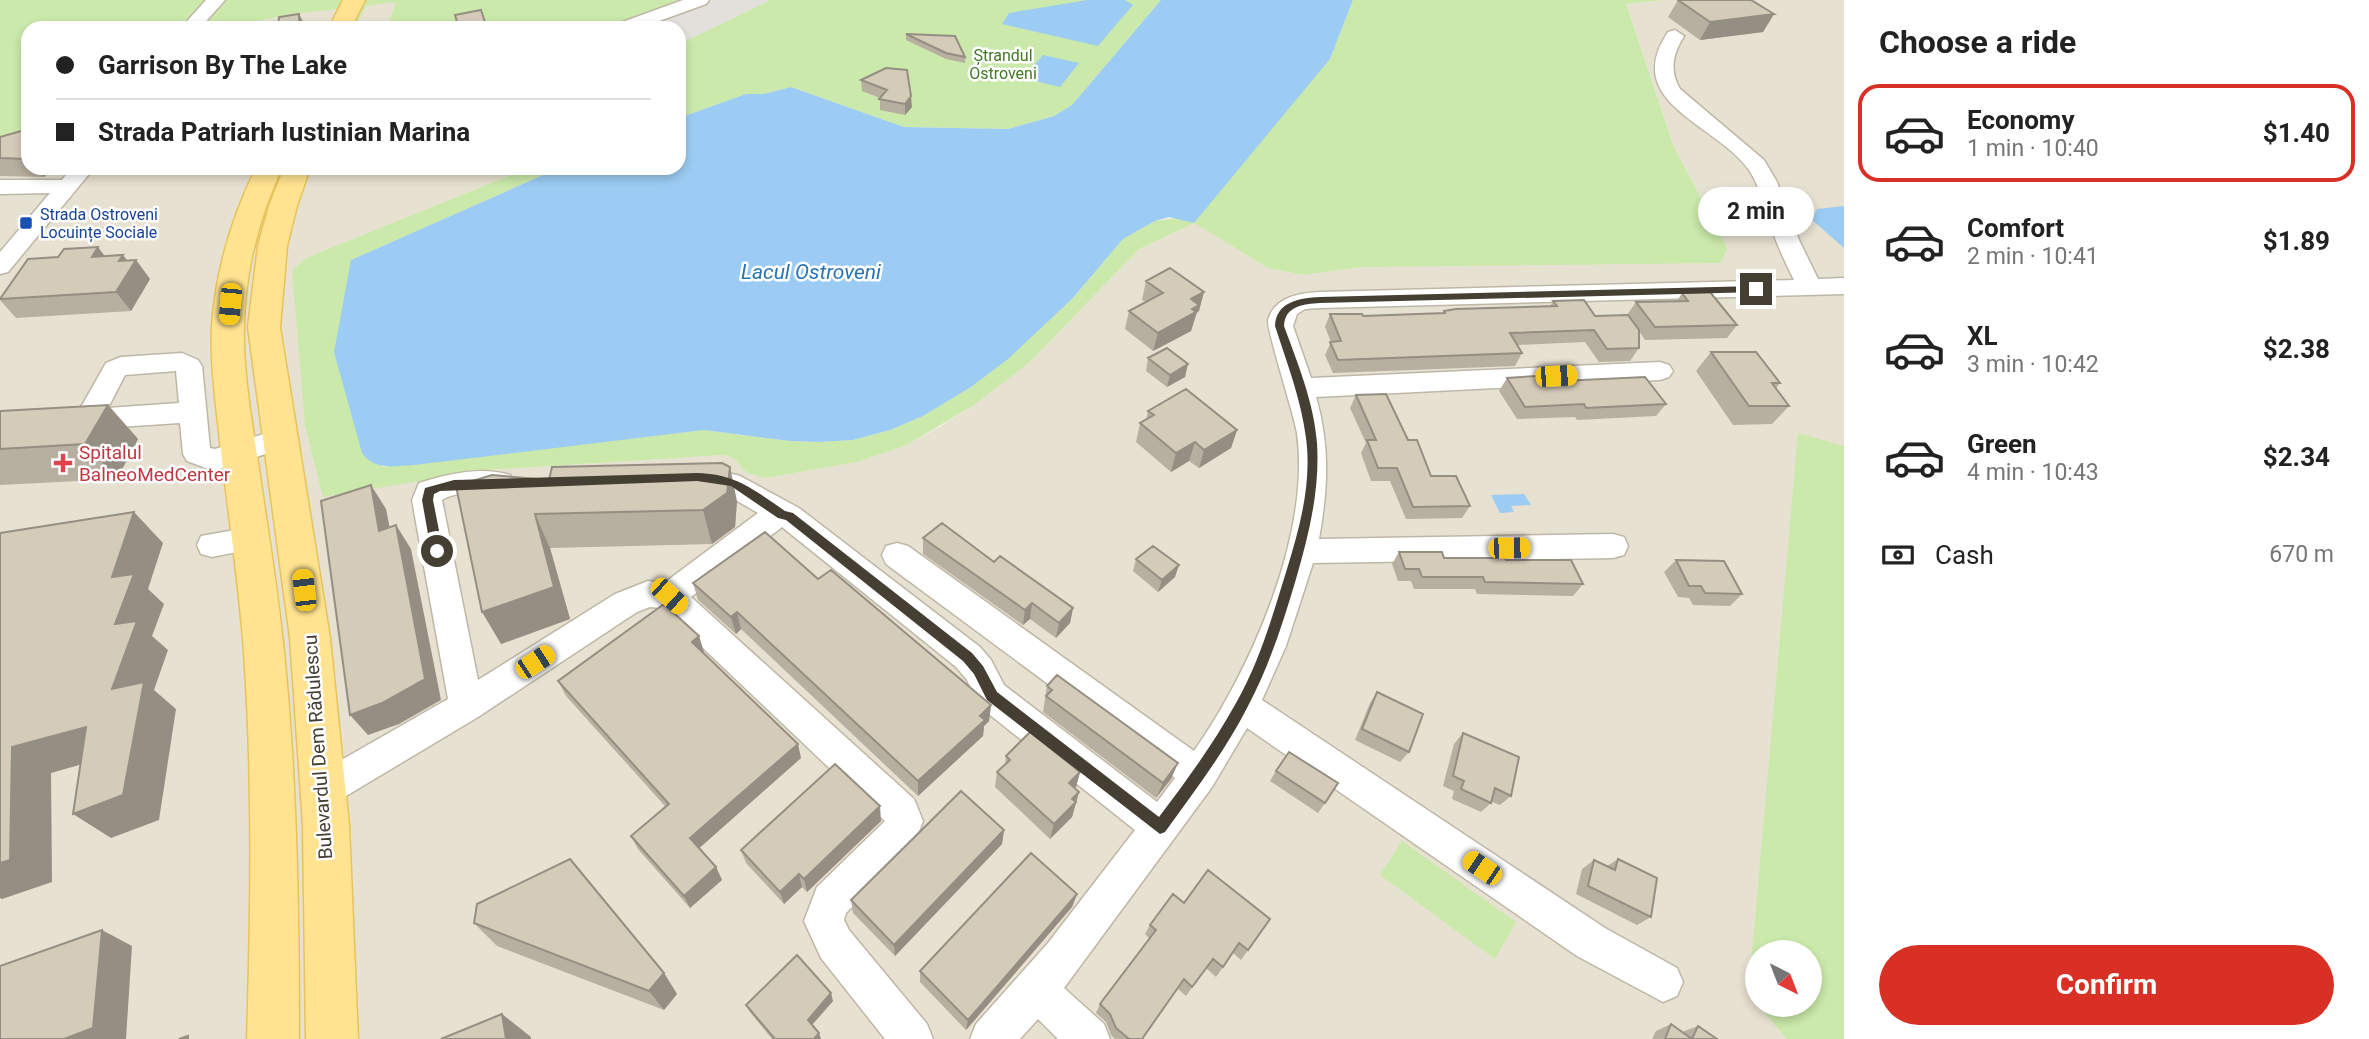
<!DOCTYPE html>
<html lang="en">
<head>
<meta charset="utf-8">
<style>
  :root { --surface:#fff; --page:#f2f2f2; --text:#222; --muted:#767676; --line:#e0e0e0; --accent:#d93025 }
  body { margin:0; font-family:Roboto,sans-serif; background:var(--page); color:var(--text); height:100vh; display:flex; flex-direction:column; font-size:26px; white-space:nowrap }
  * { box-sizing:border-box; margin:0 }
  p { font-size:23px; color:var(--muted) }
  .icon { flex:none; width:38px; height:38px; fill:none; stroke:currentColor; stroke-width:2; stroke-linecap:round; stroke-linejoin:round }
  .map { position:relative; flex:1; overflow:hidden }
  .drawer { display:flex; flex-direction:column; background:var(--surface); width:525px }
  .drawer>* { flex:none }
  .guide { position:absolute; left:21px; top:21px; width:665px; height:154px; border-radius:21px; box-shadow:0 4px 10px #0003; display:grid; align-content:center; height:154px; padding:0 35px; background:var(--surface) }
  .needle { width:46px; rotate:138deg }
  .controls { position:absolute; left:1745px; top:940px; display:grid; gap:14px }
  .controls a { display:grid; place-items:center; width:77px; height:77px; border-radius:50%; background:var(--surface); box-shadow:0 4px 10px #0003; font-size:35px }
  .end { position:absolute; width:32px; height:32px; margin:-16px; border:9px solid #453f33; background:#fff; box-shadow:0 0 0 4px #fff }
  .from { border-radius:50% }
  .bubble { position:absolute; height:49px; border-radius:24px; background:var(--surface); box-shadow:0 4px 10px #0003; font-size:23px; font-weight:700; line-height:49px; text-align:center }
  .car { position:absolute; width:21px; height:42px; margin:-21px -10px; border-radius:9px; box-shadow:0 0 5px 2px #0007; background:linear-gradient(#f5c518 24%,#345 0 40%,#f5c518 0 76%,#345 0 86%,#f5c518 0) }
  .guide b { display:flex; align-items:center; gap:24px; height:66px; font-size:26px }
  .guide b+b { border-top:2px solid var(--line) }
  .guide i { width:18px; height:18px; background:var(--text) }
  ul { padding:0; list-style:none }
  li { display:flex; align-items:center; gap:21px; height:98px; margin:0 14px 10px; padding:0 21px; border:4px solid transparent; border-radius:21px }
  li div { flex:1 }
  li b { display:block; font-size:26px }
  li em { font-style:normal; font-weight:700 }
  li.current { border-color:var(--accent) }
  li>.icon { width:63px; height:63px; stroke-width:1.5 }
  h2 { padding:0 35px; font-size:32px; line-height:84px }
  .pay { display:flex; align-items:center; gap:18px; height:77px; padding:0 35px; font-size:26px }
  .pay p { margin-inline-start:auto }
  .button { display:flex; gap:14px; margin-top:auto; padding:14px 35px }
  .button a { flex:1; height:80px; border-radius:42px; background:var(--accent); color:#fff; font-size:28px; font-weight:700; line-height:80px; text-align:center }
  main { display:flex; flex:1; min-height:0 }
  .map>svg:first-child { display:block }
  .residential { fill:#e7e1d1; fill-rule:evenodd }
  .green { fill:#cbe9aa }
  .parking { fill:#e3e0dc }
  .water { fill:#9cccf3 }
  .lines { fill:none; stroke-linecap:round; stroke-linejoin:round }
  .minor-casing { stroke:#beb7a6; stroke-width:3 }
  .major-casing { stroke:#e8c35c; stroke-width:3 }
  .minor { fill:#fff; fill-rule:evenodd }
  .major { fill:#ffe390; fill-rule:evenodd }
  .wall { fill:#b7af9f }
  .shaded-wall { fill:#958e82 }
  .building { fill:#d5cbb9; stroke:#958e82; stroke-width:2 }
  .route { fill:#453f33 }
  .transit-dot { fill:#1a4fb4; stroke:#fff; stroke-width:2.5 }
  .health-dot { fill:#e0444e; stroke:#fff; stroke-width:2.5 }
  .labels { text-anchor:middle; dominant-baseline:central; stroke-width:5; stroke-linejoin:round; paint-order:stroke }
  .far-park-label { font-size:16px; fill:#427825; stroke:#fff }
  .far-transit-label { font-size:16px; fill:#164399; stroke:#fff; text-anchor:start }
  .health-label { font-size:19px; fill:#be3a42; stroke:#fff; text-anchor:start }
  .street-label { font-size:19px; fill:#453f33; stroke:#fff }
  .water-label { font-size:21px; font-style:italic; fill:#2975b4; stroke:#fff }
</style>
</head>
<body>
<main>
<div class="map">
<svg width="1844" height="1039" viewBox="0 0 1844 1039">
  <rect width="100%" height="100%" fill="#f3efe4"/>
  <!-- residential -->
  <path class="residential" d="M1664,0H1844V1039H0V146L28,168H528L306,258L323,496L487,470L724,455L734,459L747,473L766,478L857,462L905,446L936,429L974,405L1030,362L1139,249L1194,223L1268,268L1304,275L1361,267L1727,248L1673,145L1626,4ZM1757,952H1810V1004H1757Z
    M397,2L387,28H250V23L286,15Z"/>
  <!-- green -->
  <path class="green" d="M0,0H712L638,28H483L480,20L425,28H387L396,2L366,6L355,28H346L355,7L286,15L250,23V28H28V138L0,146Z
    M770,0H1161L1072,105L1054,116L1008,129L904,127L791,87L764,94H746L679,118V44Z
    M1353,0H1664L1626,4L1673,145L1727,248L1721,263L1361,267L1304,275L1268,268L1194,223L1139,249L1030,362L974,405L905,446L857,462L766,478L747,473L734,459L724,455L487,470L323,497L305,425L292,271L306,258L528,168H559L351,260L382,467L704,430L790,441L819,442L853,440L890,430L923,416L971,387L1008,358L1072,299L1123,239L1155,221L1177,218L1330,59Z
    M1798,433L1844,446V1039H1787L1765,1013L1762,1005L1810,1004V952H1757V993L1750,976Z
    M1402,841L1516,922L1495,959L1380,875Z"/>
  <!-- parking -->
  <path class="parking" d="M712,0H770L679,44V28H638Z"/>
  <!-- water -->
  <path class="water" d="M1087,0H1125L1133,5L1098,46L1002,24L1009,13Z
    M1161,0H1353L1330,59L1194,223L1169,217L1155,221L1123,239L1072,299L1008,359L971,387L923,416L890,430L853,440L819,442L790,441L704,430L414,465C394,466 375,471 362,453L334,352L351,260L559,168H679V118L746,94H764L791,87L904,127L1008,129L1054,116L1072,105Z
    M1043,55L1079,63L1060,87L1023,78Z
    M1844,206V248L1812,220L1817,209Z
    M1524,494L1531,505L1511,506L1514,512L1500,513L1491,495Z"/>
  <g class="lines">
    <!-- minor casing -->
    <g class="minor-casing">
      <path id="minor" d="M206,0H225L200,28H181Z
        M683,0H709L706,4L640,28H614L617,24Z
        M1675,30L1684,36C1673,54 1669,70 1680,89L1764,160L1777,182L1799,240L1818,279L1844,278V294L1320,308L1305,309L1297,314L1293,326L1311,378L1660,362L1669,365L1673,371L1669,377L1660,380L1316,397C1330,445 1328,489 1319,539L1613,534L1624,537L1628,546L1624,555L1613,558L1313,563L1286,646L1262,700L1605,928L1677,968L1683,982L1677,996L1663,1002L1577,956L1247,728L1212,787L1064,988L1104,1024L1110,1039H1058L1038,1019L1020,1039H970L976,1024L1048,943L1135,830L980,707L967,680L956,667L782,527L691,597L914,799L923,821L914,844L846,913L844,920L849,930L927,1024L933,1039H885L821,958L804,921L817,887L885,821L661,608L650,607L637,612L478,717L336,802L323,807L310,802L305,790L310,778L448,699L412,500L419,483C447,474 481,466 510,475L514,483L510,491C489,497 460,488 442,500L478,680L615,594L648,581L664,583L758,513L720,491L683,485L679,477L683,469L706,467L740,476L799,508L980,647L991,660L1004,685L1157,802L1175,778L886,564L882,555L886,546L897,543L908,546L1194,751C1251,670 1311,533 1297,433C1294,414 1266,328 1268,320C1275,297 1299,293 1320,292L1794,280C1786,264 1778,247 1772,230C1765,211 1761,188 1749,170C1717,124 1620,103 1668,32Z
        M71,168H94L8,272L0,274V252L50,193L0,194V180H62Z
        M182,353L198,360L202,366L210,448L215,449L280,429L290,432L294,439L290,446L214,471L187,461L183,454L180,423L102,428L85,422L80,409L106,363L121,357ZM176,371L179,403L108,408L125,375Z
        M251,527L262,531L266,539L262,547L212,557L201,554L197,545L201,536Z"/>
    </g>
    <!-- major casing -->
    <g class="major-casing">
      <path id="major" d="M343,0H365L351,28H329Z
        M256,168H282C259,218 245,271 244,326C243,365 249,404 255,442C265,512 277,582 284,652C297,781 299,910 299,1039H247C251,910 253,781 244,652C239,582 228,512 220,442C216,403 210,364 212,325C216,270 232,217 256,168Z
        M284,168H310L297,206L287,246L280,327L330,638L349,825L358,1039H306L303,825L290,638L248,327L258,246L269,206Z"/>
    </g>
    <!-- minor -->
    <use href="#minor" class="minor"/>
    <!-- major -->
    <use href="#major" class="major"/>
  </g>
  <!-- wall -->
  <path class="wall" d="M1678,0L1774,14L1763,32L1700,40L1668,17Z
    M906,34L965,57V63L946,59L906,40Z
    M886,68L912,107L905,115L880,110V98L862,91L861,80Z
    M28,129V168H51L44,177L0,176V137Z
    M104,256L128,261L136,260L150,279L131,311L16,318L0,300V297Z
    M1146,281L1199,311L1197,312L1191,331L1153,351L1125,329L1129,311L1146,302L1142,300Z
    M1682,293L1737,325L1727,338L1645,340L1639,331V348L1630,361L1599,362L1585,342L1517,345L1522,353L1515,366L1333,373L1325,355L1331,342L1325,327L1330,314L1363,316L1443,313L1444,311L1550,307L1553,301L1595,316L1627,315L1636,302L1677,301Z
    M1711,352L1780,383L1776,388L1789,406L1772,424L1733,425L1696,371Z
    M1148,358L1185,377L1167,387L1146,371Z
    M1507,378L1540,382L1666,404L1656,416L1577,420L1575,417L1517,419L1499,391Z
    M1356,395L1408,440L1431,476L1470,506L1462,518L1406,519L1390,481H1371L1361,453L1366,443L1350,408Z
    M108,405L138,439L117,479L0,485V411Z
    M1148,411L1237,430L1231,448L1199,468L1189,461L1171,472L1136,442L1140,423L1146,420Z
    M456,486L737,501L735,527L712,544L550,548L570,619L501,644Z
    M923,538L994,562L1073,608L1070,623L1056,638L1030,619L1023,625L923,554Z
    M1399,552L1444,558L1506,560L1583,584L1573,596L1477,594L1475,589H1414L1411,581H1398L1392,564Z
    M1136,559L1175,577L1158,592L1133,571Z
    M1676,560L1742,594L1730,606L1693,605L1689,598L1678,597L1664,572Z
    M818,579L991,705L989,721L984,726L983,736L918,796L741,629L736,634L698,600L693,583Z
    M699,636L703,653L801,758L699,848L716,867L722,880L690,908L638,849L631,836L665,806L566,696L558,681Z
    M1047,686L1171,779L1156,798L1043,712Z
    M1377,692L1409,752L1400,762L1355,740L1370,703Z
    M1463,733L1511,796L1500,805L1492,802L1481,812L1452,799L1454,791L1443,786L1454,744Z
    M1006,756L1080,772L1076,787L1075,788L1079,792L1072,817L1050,839L995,787L997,772L1005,765Z
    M1276,771L1325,803L1318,813L1270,781Z
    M881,821L807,892L802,887L784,904L746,863L741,850Z
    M1004,830L1002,844L895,956L853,913L851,900Z
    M1618,859L1651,917L1637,925L1576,894L1582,869L1594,860L1607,866Z
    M1077,894L1072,907L966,1030L920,982V971Z
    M1173,894L1248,950L1241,960L1233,953L1216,977L1206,968L1186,996L1177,988L1142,1039H1115L1111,1035L1106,1022L1096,1013L1100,1004L1150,939L1145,934L1150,925Z
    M474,923L664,973L677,994L664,1010L497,946Z
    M833,1001L812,1025L821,1039H772L750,1012L746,1005Z
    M1671,1024L1682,1032L1698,1026L1717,1039H1652L1656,1031Z"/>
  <!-- shaded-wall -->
  <path class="shaded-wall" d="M299,14L305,25V28H299Z
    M1774,14L1763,32L1700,40L1710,22Z
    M911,96L912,107L905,115V104Z
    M37,168H51L44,177Z
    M98,247L112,266L92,257Z
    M123,255L132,267L136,260L150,279L131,311L116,292L119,261Z
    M1204,292L1199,311L1197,312L1191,331L1153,351L1158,333L1191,299Z
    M1188,364L1185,377L1167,387L1170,375Z
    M108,405L138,439L117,479L85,444Z
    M1237,430L1231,448L1199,468L1204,450Z
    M1195,442L1189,461L1171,472L1176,453Z
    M730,467L737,501L735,527L712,544L703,510Z
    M371,485L386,509L395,554L379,531Z
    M134,512L163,543L148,589L164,604L152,636L168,650L154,690L176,709L159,820L111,838L73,814L112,689L115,624L112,577Z
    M535,514L550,548L570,619L501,644L482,612Z
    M396,525L411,549L441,700L399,724L368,735L350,715Z
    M1179,565L1175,577L1158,592L1162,580Z
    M1032,603L1030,619L1023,625L1025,610Z
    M1073,608L1070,623L1056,638L1059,623Z
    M737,612L741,629L736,634L731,617Z
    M699,636L704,652L697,658L692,642Z
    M991,705L989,721L984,726L983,736L918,796V781L980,716Z
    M86,727L121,753L51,773L52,882L2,899L0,898V863L12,747Z
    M798,744L801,758L696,851L690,838Z
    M1178,763L1171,779L1156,798L1163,783Z
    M1080,772L1076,787L1065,798L1069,783Z
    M1079,792L1072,817L1050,839L1054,824L1072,799Z
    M880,806L881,821L807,892L804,879Z
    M1004,830L1002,844L895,956L894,945Z
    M716,867L722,880L690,908L684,896Z
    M799,874L802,887L784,904L780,892Z
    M1077,894L1072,907L966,1030L968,1020Z
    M102,930L132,946L126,1039H64Z
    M664,973L677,994L664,1010L649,991Z
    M831,993L833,1001L810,1027L808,1020Z
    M502,1014L531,1037V1039H506Z
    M819,1033L821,1039H814Z"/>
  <!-- building -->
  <path class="building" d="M1678,0H1751L1774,14L1710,22Z
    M481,10L487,28H459L455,15Z
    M299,14V28H278L279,17Z
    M906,34L955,36L965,57L946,53Z
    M886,68L907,70L911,96L905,104L879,99L887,90L861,80Z
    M28,129V159L0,158V137Z
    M98,247L92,257L123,255L119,261L136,260L116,292L0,299L28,259L58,257L64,249Z
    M1170,268L1204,292L1191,299L1199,305L1192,309L1196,312L1158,333L1129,311L1163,293L1146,281Z
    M1710,292L1737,325L1655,327L1636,302L1688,301L1682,293Z
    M1584,300L1595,316L1628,315L1639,330V348L1607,349L1594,330L1510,333L1522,353L1338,360L1330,342L1341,341L1330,314H1362L1363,316L1445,313L1444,311L1456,309L1557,306L1553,301Z
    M1167,348L1188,364L1170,375L1148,358Z
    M1711,352H1756L1780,383H1772L1789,406H1749Z
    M1537,376L1540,382L1645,377L1666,404L1586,408L1584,404L1525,407L1507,378Z
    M1186,389L1237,430L1204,450L1195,442L1176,453L1140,423L1154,415L1148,411Z
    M1386,394L1408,440H1417L1431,476H1456L1470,506L1413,507L1397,468H1378L1367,440H1376L1356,395Z
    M108,405L85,444L0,449V411Z
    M722,463L730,467L727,493L703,510L535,514L554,587L482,612L456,486L492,475L549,480L552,467Z
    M371,485L379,531L396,525L425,679L382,703L350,715L321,501Z
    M134,512L112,577L134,574L115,624L137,621L112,689L144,682L123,795L73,814L86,727L12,747L10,860L0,863V533Z
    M942,523L994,562L1000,556L1073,608L1059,623L1032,603L1025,610L923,538Z
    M765,532L818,579L831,570L991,705L980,716L985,720L918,781L737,612L731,617L693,583Z
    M1153,546L1179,565L1162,580L1136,559Z
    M1399,552H1442L1444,558H1505L1506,560H1571L1583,584L1485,582L1483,577H1422L1419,569H1405Z
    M1676,560L1724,561L1742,594L1705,593L1701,586H1689Z
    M664,604L699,636L692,642L798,744L690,838L716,867L684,896L631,836L669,804L558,681Z
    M1057,675L1178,763L1163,783L1046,696L1052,690L1047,686Z
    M1377,692L1423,714L1409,752L1362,729Z
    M1030,732L1080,772L1069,783L1079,792L1072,799L1076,802L1054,824L997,772L1010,760L1006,756Z
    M1463,733L1519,757L1511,796L1495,788L1491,803L1461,789L1464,781L1453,776Z
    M1289,752L1338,783L1325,803L1276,771Z
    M835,764L880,806L804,879L799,874L780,892L741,850Z
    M961,791L1004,830L894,945L851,900Z
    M1031,853L1077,894L968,1020L920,971Z
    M570,859L664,973L649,991L474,923L477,904Z
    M1618,859L1657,878L1651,917L1588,886L1594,860L1615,870Z
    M1208,870L1270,919L1248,950L1239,943L1223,967L1213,959L1192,987L1184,979L1142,1039H1129L1116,1028L1110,1014L1100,1004L1156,930L1150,925L1173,894L1184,903Z
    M102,930L93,1028L64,1039H0V966Z
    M797,955L831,993L808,1020L819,1033L814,1039H775L746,1005Z
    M502,1014L506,1039H441Z
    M1671,1024L1692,1039L1698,1026L1717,1039H1665Z
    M188,1036V1039H179Z"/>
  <!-- route -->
  <path class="route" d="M1756,286L1759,287V292L1320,303C1303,304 1285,306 1284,326C1298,364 1314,403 1317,443C1320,490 1309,534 1296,579C1283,623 1269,667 1247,708C1225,751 1194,792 1165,832L1160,834L987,700L974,674L963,661L786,520L778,518L731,486L697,481L440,491L434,494L433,500L443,551L437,556L431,551L422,500L425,488L454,480L697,473C736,474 754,490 785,511L793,513L972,653L983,666L997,692L1159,817C1187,780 1214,743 1236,703C1260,661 1273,614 1287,569C1300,527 1312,482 1306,438C1301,399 1287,363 1275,326C1276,302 1299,298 1320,297Z"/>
  <!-- markers -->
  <rect class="transit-dot" x="19" y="216" width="14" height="14" rx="3.5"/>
  <path class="health-dot" d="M59.5 452.5h7v7h7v7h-7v7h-7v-7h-7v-7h7z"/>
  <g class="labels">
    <!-- far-park labels -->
    <g class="far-park-label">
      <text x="1003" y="55">Ștrandul<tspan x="1003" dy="18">Ostroveni</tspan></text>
    </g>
    <!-- far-transit labels -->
    <g class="far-transit-label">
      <text x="40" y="214">Strada Ostroveni<tspan x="40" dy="18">Locuințe Sociale</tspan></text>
    </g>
    <!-- health labels -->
    <g class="health-label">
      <text x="79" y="452">Spitalul<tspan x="79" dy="22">BalneoMedCenter</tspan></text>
    </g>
    <!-- street labels -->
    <g class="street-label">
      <text transform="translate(318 747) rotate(-94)">Bulevardul Dem Rădulescu</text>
    </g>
    <!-- water labels -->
    <g class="water-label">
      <text x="811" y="272">Lacul Ostroveni</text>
    </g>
  </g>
</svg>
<div class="controls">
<a><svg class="needle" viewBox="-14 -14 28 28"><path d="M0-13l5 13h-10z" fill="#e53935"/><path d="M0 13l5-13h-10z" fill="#767676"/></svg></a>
</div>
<i class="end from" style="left:437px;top:551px"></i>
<i class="end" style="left:1756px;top:289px"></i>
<div class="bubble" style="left:1698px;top:187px;width:116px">2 min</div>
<i class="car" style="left:230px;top:304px;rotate:185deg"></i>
<i class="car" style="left:1556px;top:376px;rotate:87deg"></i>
<i class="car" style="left:1509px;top:548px;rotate:89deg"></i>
<i class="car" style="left:304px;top:590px;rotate:353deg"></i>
<i class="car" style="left:669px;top:596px;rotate:132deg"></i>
<i class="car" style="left:535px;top:662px;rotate:57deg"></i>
<i class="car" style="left:1482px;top:868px;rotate:304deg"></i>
<div class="guide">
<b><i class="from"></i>Garrison By The Lake</b>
<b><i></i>Strada Patriarh Iustinian Marina</b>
</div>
</div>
<section class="drawer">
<h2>Choose a ride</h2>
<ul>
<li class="current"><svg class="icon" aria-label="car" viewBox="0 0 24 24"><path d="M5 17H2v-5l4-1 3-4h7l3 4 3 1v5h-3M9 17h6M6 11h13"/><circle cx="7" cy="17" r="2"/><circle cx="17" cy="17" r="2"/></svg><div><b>Economy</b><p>1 min · 10:40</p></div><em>$1.40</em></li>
<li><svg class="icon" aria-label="car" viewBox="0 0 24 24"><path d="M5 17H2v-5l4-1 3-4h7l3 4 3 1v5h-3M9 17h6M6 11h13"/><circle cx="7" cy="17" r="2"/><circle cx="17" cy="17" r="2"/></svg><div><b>Comfort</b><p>2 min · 10:41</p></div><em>$1.89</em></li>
<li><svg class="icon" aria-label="car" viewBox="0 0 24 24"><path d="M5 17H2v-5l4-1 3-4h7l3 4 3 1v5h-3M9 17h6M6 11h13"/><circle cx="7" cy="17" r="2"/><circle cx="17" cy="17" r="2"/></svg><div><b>XL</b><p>3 min · 10:42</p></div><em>$2.38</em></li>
<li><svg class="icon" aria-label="car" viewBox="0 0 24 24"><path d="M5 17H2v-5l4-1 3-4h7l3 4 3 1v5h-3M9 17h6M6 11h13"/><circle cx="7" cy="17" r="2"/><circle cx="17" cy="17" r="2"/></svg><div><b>Green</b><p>4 min · 10:43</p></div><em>$2.34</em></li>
</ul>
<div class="pay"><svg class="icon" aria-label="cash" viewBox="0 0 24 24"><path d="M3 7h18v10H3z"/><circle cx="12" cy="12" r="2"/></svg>Cash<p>670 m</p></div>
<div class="button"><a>Confirm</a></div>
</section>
</main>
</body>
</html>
